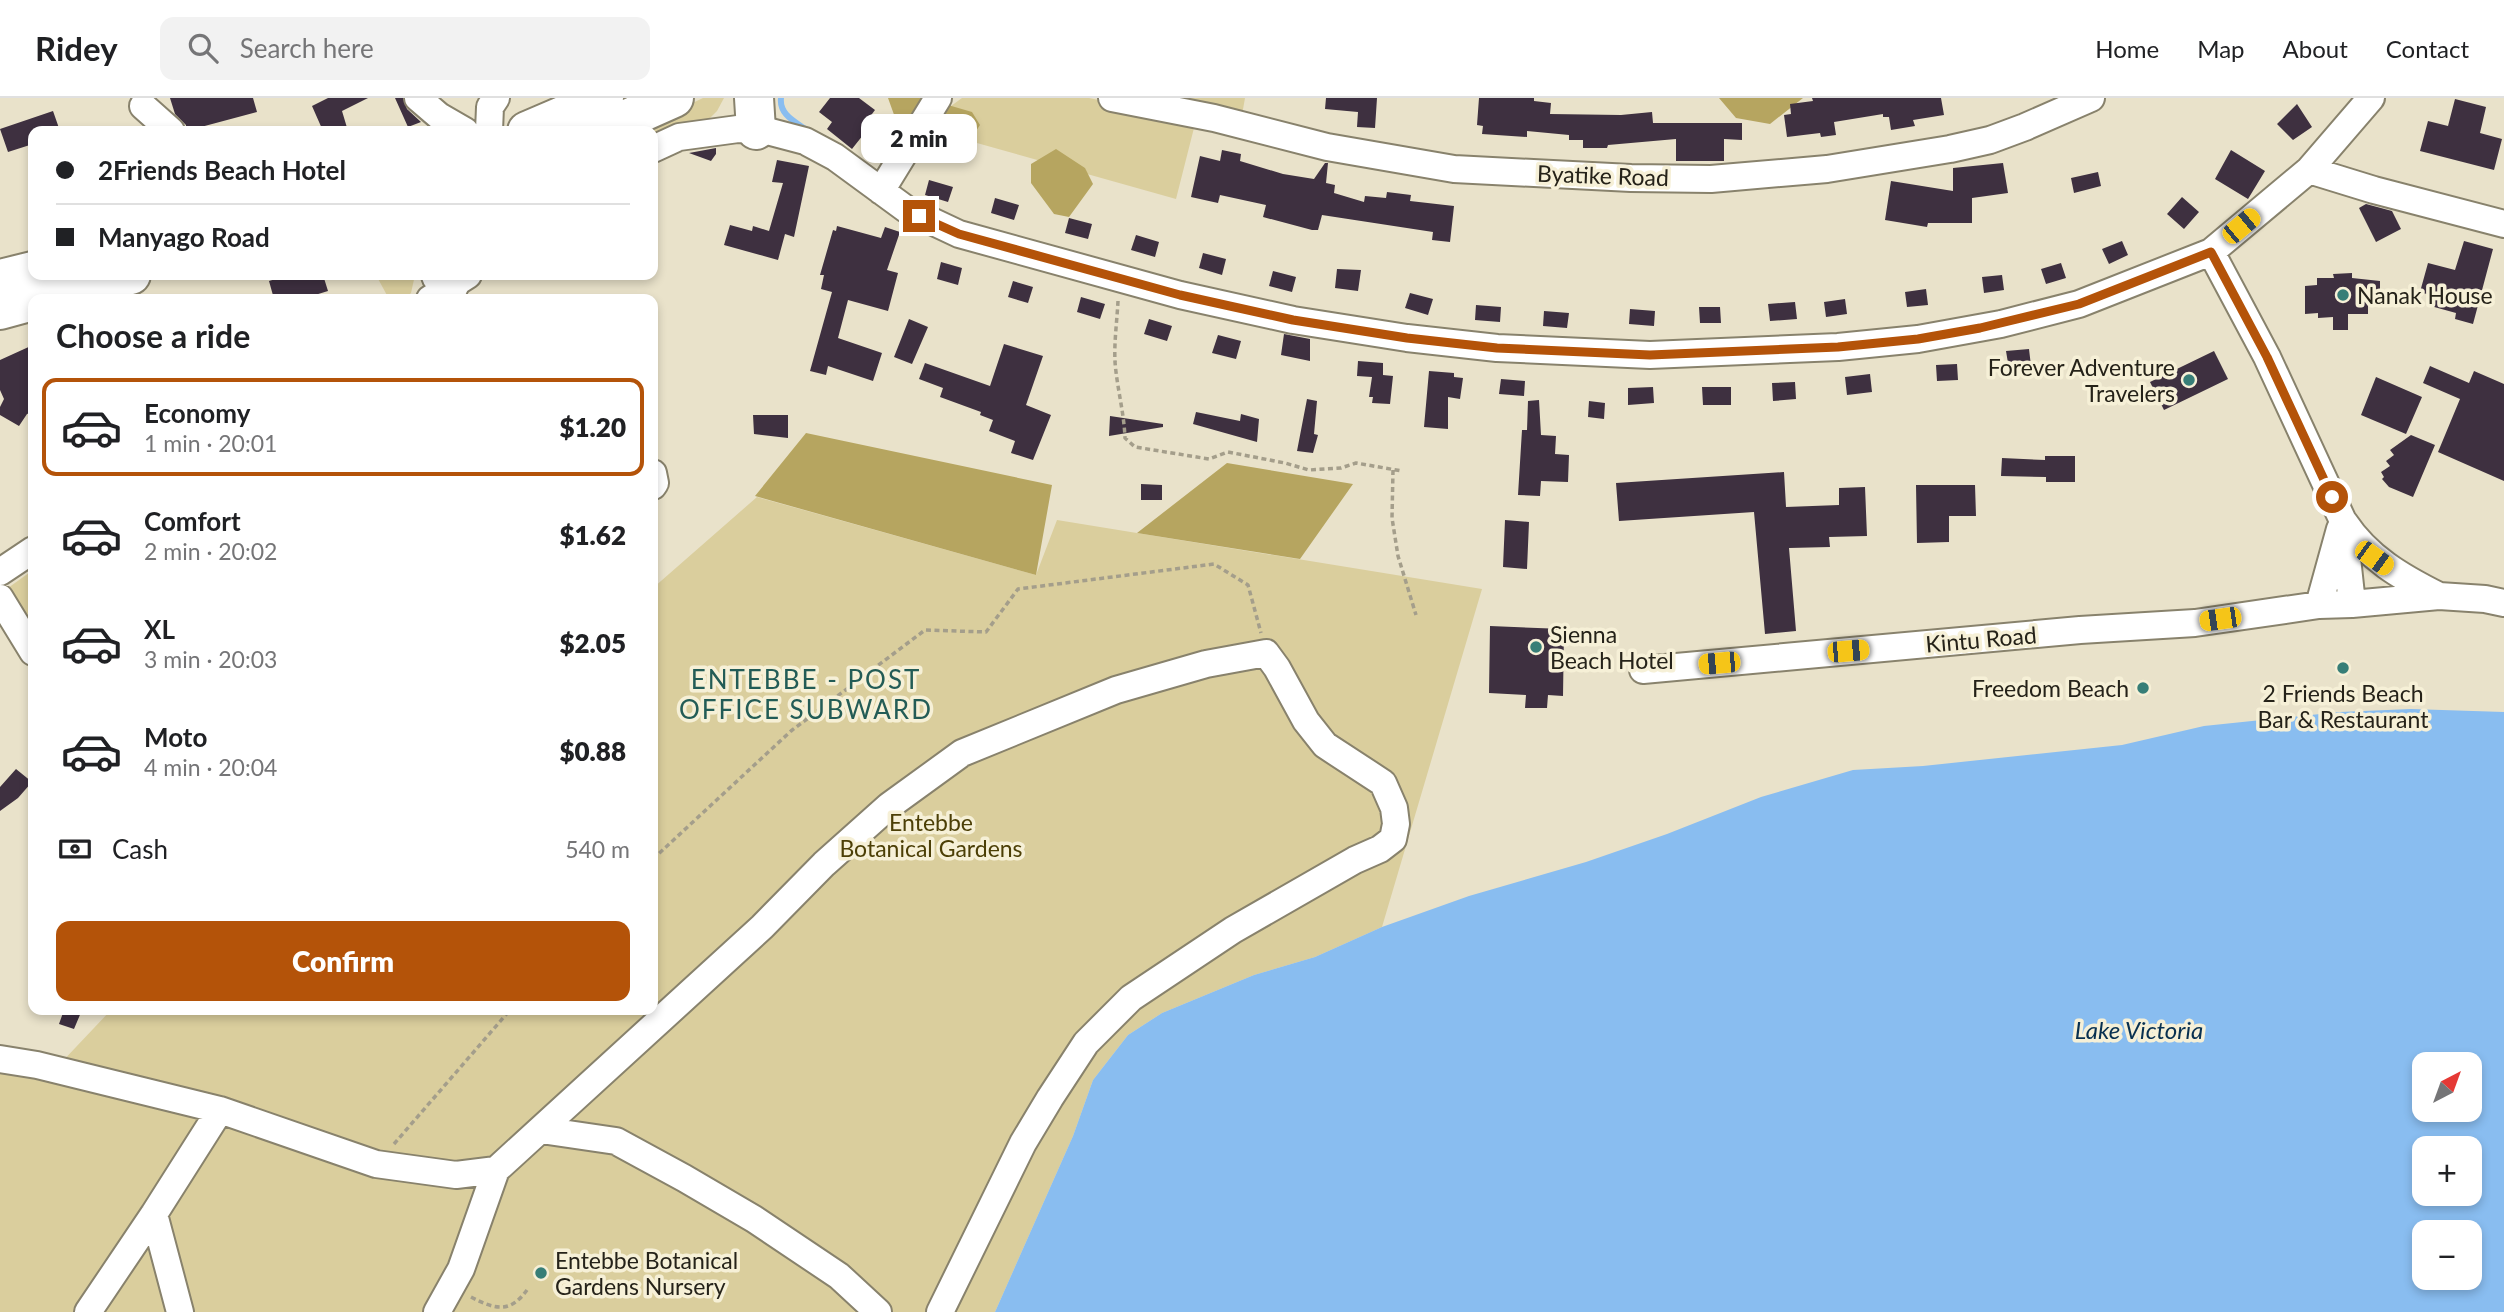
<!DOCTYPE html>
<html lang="en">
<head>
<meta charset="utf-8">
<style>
  :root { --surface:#fff; --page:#f2f2f2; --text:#202124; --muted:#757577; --line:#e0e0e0; --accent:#b45309 }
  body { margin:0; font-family:Lato,sans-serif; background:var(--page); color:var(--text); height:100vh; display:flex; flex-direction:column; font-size:26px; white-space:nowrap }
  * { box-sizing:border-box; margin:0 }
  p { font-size:23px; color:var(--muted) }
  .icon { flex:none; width:38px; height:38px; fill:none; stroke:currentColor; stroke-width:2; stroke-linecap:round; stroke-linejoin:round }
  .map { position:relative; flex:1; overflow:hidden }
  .details { position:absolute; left:28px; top:196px; width:630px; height:721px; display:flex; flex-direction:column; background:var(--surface); border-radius:14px; box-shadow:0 4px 10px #0003 }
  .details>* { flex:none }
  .banner { position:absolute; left:28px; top:28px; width:630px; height:154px; border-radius:14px; box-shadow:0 4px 10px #0003; display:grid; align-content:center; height:154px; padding:0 28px; background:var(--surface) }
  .needle { width:46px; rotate:41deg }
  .buttons { position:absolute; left:2412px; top:954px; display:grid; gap:14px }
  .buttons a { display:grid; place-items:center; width:70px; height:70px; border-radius:14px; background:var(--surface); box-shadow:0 4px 10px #0003; font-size:35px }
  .end { position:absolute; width:32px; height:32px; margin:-16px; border:9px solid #b45309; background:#fff; box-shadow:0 0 0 4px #fff }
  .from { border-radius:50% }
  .bubble { position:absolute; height:49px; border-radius:14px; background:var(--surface); box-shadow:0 4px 10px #0003; font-size:23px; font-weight:800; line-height:49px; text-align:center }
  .car { position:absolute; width:21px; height:42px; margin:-21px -10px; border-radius:9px; box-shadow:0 0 5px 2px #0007; background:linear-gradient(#f5c518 24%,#345 0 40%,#f5c518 0 76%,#345 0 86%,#f5c518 0) }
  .banner b { display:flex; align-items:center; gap:24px; height:66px; font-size:26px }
  .banner b+b { border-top:2px solid var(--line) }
  .banner i { width:18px; height:18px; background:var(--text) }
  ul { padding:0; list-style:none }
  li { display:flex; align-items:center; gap:21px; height:98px; margin:0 14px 10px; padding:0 14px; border:4px solid transparent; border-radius:14px }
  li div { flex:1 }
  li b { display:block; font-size:26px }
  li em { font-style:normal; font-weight:800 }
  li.current { border-color:var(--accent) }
  li>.icon { width:63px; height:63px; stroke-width:1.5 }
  h2 { padding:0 28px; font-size:32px; line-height:84px }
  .pay { display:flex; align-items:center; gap:18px; height:77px; padding:0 28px; font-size:26px }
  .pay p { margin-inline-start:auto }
  .primary-button { display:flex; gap:14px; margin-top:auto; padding:14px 28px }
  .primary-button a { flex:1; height:80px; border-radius:14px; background:var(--accent); color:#fff; font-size:28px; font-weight:800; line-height:80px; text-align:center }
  header { display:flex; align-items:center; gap:42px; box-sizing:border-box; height:98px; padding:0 35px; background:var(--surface); border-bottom:2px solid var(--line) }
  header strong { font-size:33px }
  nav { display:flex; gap:38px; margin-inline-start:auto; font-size:24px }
  .search { width:490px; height:63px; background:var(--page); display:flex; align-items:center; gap:18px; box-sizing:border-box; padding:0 24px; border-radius:14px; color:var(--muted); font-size:26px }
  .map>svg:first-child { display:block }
  .green { fill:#dace9d }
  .forest { fill:#b6a560 }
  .water { fill:#89bdf0; fill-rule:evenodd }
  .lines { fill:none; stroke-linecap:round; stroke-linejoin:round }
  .stream { stroke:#89bdf0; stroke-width:6 }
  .building { fill:#3e3040 }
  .minor-casing { stroke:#88826c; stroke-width:30 }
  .highway-casing { stroke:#88826c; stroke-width:42 }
  .path { stroke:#a49e8b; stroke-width:3.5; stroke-dasharray:5 3.5; stroke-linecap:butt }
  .minor { stroke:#fff; stroke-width:26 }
  .highway { stroke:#fff; stroke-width:38 }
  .route { stroke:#b45309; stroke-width:9 }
  .poi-dot { fill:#377e77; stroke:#f6f0d7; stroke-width:2.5 }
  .labels { text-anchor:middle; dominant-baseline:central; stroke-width:7; stroke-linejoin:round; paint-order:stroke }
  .street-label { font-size:23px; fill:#252219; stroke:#f6f0d7 }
  .poi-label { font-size:23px; fill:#252219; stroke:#f6f0d7; text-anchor:start }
  .park-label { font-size:23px; fill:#4c3f06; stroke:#f6f0d7 }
  .water-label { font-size:24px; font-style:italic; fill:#083050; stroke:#f6f0d7 }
  .quarter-label { font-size:26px; letter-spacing:2px; fill:#235c56; stroke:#f6f0d7 }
</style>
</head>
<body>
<header>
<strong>Ridey</strong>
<div class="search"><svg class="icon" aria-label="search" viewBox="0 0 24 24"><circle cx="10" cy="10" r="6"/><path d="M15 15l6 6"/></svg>Search here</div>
<nav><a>Home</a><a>Map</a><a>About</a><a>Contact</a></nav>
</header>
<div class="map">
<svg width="2504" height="1214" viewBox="0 0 2504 1214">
  <rect width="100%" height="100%" fill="#e9e2ca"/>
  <!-- green -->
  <path class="green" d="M703,0H724L717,13L709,21L684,24L653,37V33H634Z
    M962,0H1089L1196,22L1176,101L934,33L951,8Z
    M1164,0H1245L1242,17Z
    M376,177H415L411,195L405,201H389Z
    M757,399L1036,477L1057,422L1482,491L1382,829L1315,859L1254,877L1162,915L1128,937L1093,982L1073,1038L995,1214H0V953L59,967L111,912H653V490Z
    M33,472V545L1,495Z"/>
  <!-- forest -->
  <path class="forest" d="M888,0H940L911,32L897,25Z
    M1719,0H1803L1770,26L1736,20Z
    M948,7L972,14L980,27L972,39L940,44L930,41V26Z
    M1056,51L1085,70L1093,86L1069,119L1054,116L1031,85V66Z
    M806,335L1052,387L1036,477L755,398Z
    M1227,365L1353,386L1300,461L1137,435Z"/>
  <!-- water -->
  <path class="water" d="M2411,611L2504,614V1214H995L1073,1038L1093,982L1128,937L1162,915L1254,877L1315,859L1382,829L1469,798L1586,764L1667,736L1761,699L1853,672L1923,668L2122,647L2204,628L2340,614ZM2424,966H2469V1012H2424ZM2424,1050H2469V1096H2424ZM2424,1134H2469V1180H2424Z"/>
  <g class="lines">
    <!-- stream -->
    <path class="stream" d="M781,0C779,17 796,24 808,33"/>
  </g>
  <!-- building -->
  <path class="building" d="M170,0H253L257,14L186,33V27L175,16Z
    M328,0H368L342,13L348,33H323L312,8Z
    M395,0H403L407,11L421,24L408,29Z
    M830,0H859L875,12L863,28L867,32L852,51L827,31L832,24L819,14Z
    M1326,0H1377L1375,30L1357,29L1358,14L1325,11Z
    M1479,0H1534V3L1551,5L1550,16L1621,17L1652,14L1653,25H1742V42L1724,41V63H1676V41L1608,47L1607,50H1583V42H1569V37L1527,33V39L1482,36L1483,28L1477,27Z
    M1812,0H1941L1944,17L1913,22L1915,28L1891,32L1889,19H1883V16L1834,24L1836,37L1821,39L1820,35L1787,39L1784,17L1791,16L1790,6L1813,3Z
    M2455,1L2486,9L2480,35L2502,41L2494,72L2420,53L2428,23L2448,28Z
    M2297,6L2312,29L2293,42L2277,26Z
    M53,13L60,33H33V46L8,54L0,31Z
    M716,50V56L711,63L689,55Z
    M1222,52L1241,56L1240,63L1283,76L1314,81L1325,65H1328L1326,85L1335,87L1334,95L1364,104L1365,98L1386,100L1387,94L1411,97L1410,103L1454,108L1450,144L1432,142L1433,134L1322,117L1318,132H1312L1263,119L1266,107L1220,97L1218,105L1191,99L1200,58L1220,63Z
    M2231,52L2265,73L2248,101L2215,81Z
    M777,62L809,68L794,139L785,136L778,162L724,147L730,127L752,133L753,128L769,133L783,85L772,84Z
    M2003,65L2008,95L1972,100V125H1928L1927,129L1885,122L1891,83L1953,93V70Z
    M2098,74L2101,88L2074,95L2071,80Z
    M929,82L953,89L948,104L925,97Z
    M2182,99L2199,114L2184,131L2167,116Z
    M995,100L1019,107L1014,122L991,115Z
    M2366,106L2392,113L2401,131L2376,144L2359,110Z
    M1069,120L1092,126L1088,141L1065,135Z
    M837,128L881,140L885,129L900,134L887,172L898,175L888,213L848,202L838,240L882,255L873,283L828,268L826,277L810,273L832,194L821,191L824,177H820L833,132L836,133Z
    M1136,137L1159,144L1155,159L1131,152Z
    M2122,143L2128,157L2109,166L2102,151Z
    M2464,143L2493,151L2473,226L2455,221L2456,215L2427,207L2430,197L2420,194L2428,165L2455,172Z
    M1203,155L1226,161L1222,177L1199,170Z
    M941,164L962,170L958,187L937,181Z
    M2061,165L2066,180L2046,186L2041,171Z
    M1337,171L1361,172L1358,193L1335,190Z
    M1273,173L1296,179L1292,194L1269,188Z
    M2352,175V180L2380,183V206H2368V216H2348V232H2333V219L2318,220V215L2305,216V188L2317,187V180H2334L2333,176Z
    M289,177H323L328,193L302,201H274L269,183Z
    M2002,177L2004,192L1984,195L1982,179Z
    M1013,183L1033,189L1028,205L1008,199Z
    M1926,191L1928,207L1907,209L1905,194Z
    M1410,195L1433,201L1428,217L1405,210Z
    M1081,199L1105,206L1100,221L1077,214Z
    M1845,201L1847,216L1826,219L1824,204Z
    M1795,204L1797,221L1770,223L1768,206Z
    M1476,207L1501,209L1500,224L1475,222Z
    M1699,209H1720L1721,225H1700Z
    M1630,211L1655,213L1654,228L1629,226Z
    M1544,213L1569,215L1567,230L1543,228Z
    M909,221L928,229L912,266L894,259Z
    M1149,221L1172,228L1167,243L1144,236Z
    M1284,236L1310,241V263L1281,257Z
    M1218,237L1241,243L1236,261L1212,255Z
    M1004,246L1043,258L1026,307L1051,317L1033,362L1011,355L1015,343L989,333L993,322L980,317L981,314L940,299L943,290L919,281L925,265L990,288Z
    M33,247V314L27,316L19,328L0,317V309L4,301L0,292V262Z
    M2029,251L2031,268L2009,271L2006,253Z
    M2214,253L2228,281L2164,312L2150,284Z
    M1358,263L1383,265V277L1393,278L1390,306L1372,305L1373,299H1369L1372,279L1357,278Z
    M1957,266L1958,282L1937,283L1936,267Z
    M2430,268L2469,285L2474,273L2504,286V383L2438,354L2460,301L2423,285Z
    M1429,273L1454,275V279L1463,280L1460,301L1448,299V331L1424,329Z
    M1870,276L1872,294L1847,297L1845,279Z
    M2376,279L2422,299L2406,336L2361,317Z
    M1501,281L1525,283L1524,298L1499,296Z
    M1795,284L1796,301L1773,303L1772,285Z
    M1653,289L1654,305L1628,307V290Z
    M1702,289H1731V307H1703Z
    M1307,301L1317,303L1314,336L1318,337L1313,355L1297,353Z
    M1539,302L1541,337L1556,338L1555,356L1569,357L1568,384L1541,383L1540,398L1518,397L1522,332H1527L1528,303Z
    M1589,303L1605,305L1604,321L1588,319Z
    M1196,314L1240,323L1241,316L1259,321L1257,344L1193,326Z
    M753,317H788V340L754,336Z
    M1110,318L1163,326V329L1109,338Z
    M2411,337L2435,347L2413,399L2389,389L2382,381L2384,379L2381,374L2390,368L2386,363L2394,357L2390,352Z
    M2045,358H2075V384H2046V379L2001,378L2002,360L2045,362Z
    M1784,374L1786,409L1839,407V390L1865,389L1867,438L1829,439L1830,449L1789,450L1796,533L1765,536L1754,414L1619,423L1616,385Z
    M1141,386L1162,387V402H1141Z
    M1916,387H1975L1976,418H1949V444L1917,445Z
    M1505,422L1529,424L1527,471L1503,469Z
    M1490,528L1564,531L1563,598L1548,597L1547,610H1525L1526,597L1489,595Z
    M16,671L32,684L18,700L0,713V689Z
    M64,912H82L74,931L59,926Z"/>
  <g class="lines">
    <!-- minor casing -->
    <g class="minor-casing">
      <path id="minor" d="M418,0L439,18L465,33
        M1112,0L1214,20L1327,49L1454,71L1631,80L1711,81L1827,71L1950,51L1990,42L2025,29L2091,0
        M143,8L171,33
        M489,33L490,9L496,0
        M653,51L679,39L738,31L767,33L805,43L835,59L906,111L959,136L1180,197L1293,222L1407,240L1497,250L1650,257L1838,249L1918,241L2001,226L2079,206L2211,154L2309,72L2371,0
        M2309,72L2374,92L2504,126
        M881,93L938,0
        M2211,154L2267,259L2343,423L2352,506
        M430,201L468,177
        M653,375L655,385L653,388
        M2344,424C2368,460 2401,479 2439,498
        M0,474L33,452
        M0,500L33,554
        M2319,507L2340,431
        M1643,572L2080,532L2195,525L2319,507L2352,506L2439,498L2485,501L2504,505
        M0,961L37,967L220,1012L376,1066L456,1077L496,1072L762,829L824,766L889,708L962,655L1116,592L1206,566L1266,555L1277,570L1306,623L1325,647L1383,685L1394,710L1396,726L1393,741L1380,751L1355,762L1233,832L1131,900L1086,945L1050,1000L1023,1045L940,1214
        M541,1032L616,1043L684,1080L754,1121L839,1178L878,1214
        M154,1116L180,1214
        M88,1214L154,1116L220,1012
        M437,1214L461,1171L496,1072"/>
    </g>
    <!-- highway casing -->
    <g class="highway-casing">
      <path id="highway" d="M754,0L756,32
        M527,33L604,0
        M600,33L674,0
        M441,177L449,187
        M0,181L33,173
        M40,201L131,177
        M0,212L33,203"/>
    </g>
    <!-- path -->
    <path class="path" d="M1118,203C1117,223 1114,244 1115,264C1117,290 1124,314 1125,340L1135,349L1209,361L1228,354L1285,365L1309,372L1341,370L1356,365L1402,373
      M1393,372L1392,420L1398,458L1416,517
      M653,761L791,633L925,532L986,534L1018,491L1214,466L1248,487L1261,535
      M394,1046L510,912
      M471,1199C497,1213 511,1214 527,1192"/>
    <!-- minor -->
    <use href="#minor" class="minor"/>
    <!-- highway -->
    <use href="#highway" class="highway"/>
  </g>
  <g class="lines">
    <!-- route -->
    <path class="route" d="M919,118L959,136L1180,197L1293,222L1407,240L1497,250L1650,257L1838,249L1918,241L1980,230L2079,206L2211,154L2267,259L2332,399"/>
  </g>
  <!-- markers -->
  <g class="poi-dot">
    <circle cx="2343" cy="197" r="7"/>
    <circle cx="2189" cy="282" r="7"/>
    <circle cx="1536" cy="549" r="7"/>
    <circle cx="2343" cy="570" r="7"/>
    <circle cx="2143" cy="590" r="7"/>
    <circle cx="541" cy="1175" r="7"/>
  </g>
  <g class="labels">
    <!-- street labels -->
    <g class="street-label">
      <text transform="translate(1603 77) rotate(2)">Byatike Road</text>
      <text transform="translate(1981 541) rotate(-5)">Kintu Road</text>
    </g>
    <!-- poi labels -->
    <g class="poi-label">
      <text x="2357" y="197">Nanak House</text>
      <text x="2175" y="269" text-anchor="end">Forever Adventure<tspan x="2175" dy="26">Travelers</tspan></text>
      <text x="1550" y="536">Sienna<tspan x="1550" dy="26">Beach Hotel</tspan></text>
      <text x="2129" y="590" text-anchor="end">Freedom Beach</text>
      <text x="2343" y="595" text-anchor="middle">2 Friends Beach<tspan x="2343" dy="26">Bar &amp; Restaurant</tspan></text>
      <text x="555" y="1162">Entebbe Botanical<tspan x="555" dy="26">Gardens Nursery</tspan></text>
    </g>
    <!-- park labels -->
    <g class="park-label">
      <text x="931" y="724">Entebbe<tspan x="931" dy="26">Botanical Gardens</tspan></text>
    </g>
    <!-- water labels -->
    <g class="water-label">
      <text x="2139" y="931">Lake Victoria</text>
    </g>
    <!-- quarter labels -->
    <g class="quarter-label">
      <text x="806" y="581">ENTEBBE - POST<tspan x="806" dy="30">OFFICE SUBWARD</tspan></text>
    </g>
  </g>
</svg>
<div class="buttons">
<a><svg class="needle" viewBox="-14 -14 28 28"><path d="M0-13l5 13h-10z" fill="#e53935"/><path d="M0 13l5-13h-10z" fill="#757577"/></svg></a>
<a>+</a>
<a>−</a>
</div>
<i class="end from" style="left:2332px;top:399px"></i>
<i class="end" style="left:919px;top:118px"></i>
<div class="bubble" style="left:861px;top:16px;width:116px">2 min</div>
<i class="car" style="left:2241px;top:128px;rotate:50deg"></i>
<i class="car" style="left:2374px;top:460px;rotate:126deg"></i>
<i class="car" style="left:2220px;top:521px;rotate:262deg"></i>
<i class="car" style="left:1848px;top:553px;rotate:85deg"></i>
<i class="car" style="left:1719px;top:565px;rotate:265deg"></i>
<div class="banner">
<b><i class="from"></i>2Friends Beach Hotel</b>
<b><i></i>Manyago Road</b>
</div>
<section class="details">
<h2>Choose a ride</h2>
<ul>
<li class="current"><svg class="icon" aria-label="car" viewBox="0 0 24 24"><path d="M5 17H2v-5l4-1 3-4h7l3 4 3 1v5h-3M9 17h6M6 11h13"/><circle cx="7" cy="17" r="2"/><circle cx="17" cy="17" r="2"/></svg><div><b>Economy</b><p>1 min · 20:01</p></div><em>$1.20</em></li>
<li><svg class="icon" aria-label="car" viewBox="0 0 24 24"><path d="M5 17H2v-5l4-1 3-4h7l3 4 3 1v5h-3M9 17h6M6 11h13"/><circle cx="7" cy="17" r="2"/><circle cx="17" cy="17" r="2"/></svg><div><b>Comfort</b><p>2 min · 20:02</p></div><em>$1.62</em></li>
<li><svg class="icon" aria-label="car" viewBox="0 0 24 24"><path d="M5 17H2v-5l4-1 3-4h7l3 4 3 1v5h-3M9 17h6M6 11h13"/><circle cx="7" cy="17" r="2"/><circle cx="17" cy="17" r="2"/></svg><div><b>XL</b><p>3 min · 20:03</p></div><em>$2.05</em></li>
<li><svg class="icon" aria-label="car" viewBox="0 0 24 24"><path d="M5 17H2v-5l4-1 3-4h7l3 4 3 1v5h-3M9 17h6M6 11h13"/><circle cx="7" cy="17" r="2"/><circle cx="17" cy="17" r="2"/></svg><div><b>Moto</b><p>4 min · 20:04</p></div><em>$0.88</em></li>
</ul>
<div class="pay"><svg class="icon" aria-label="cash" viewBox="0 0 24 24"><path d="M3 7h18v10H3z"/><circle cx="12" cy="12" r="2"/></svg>Cash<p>540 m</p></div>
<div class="primary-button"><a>Confirm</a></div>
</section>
</div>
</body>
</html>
